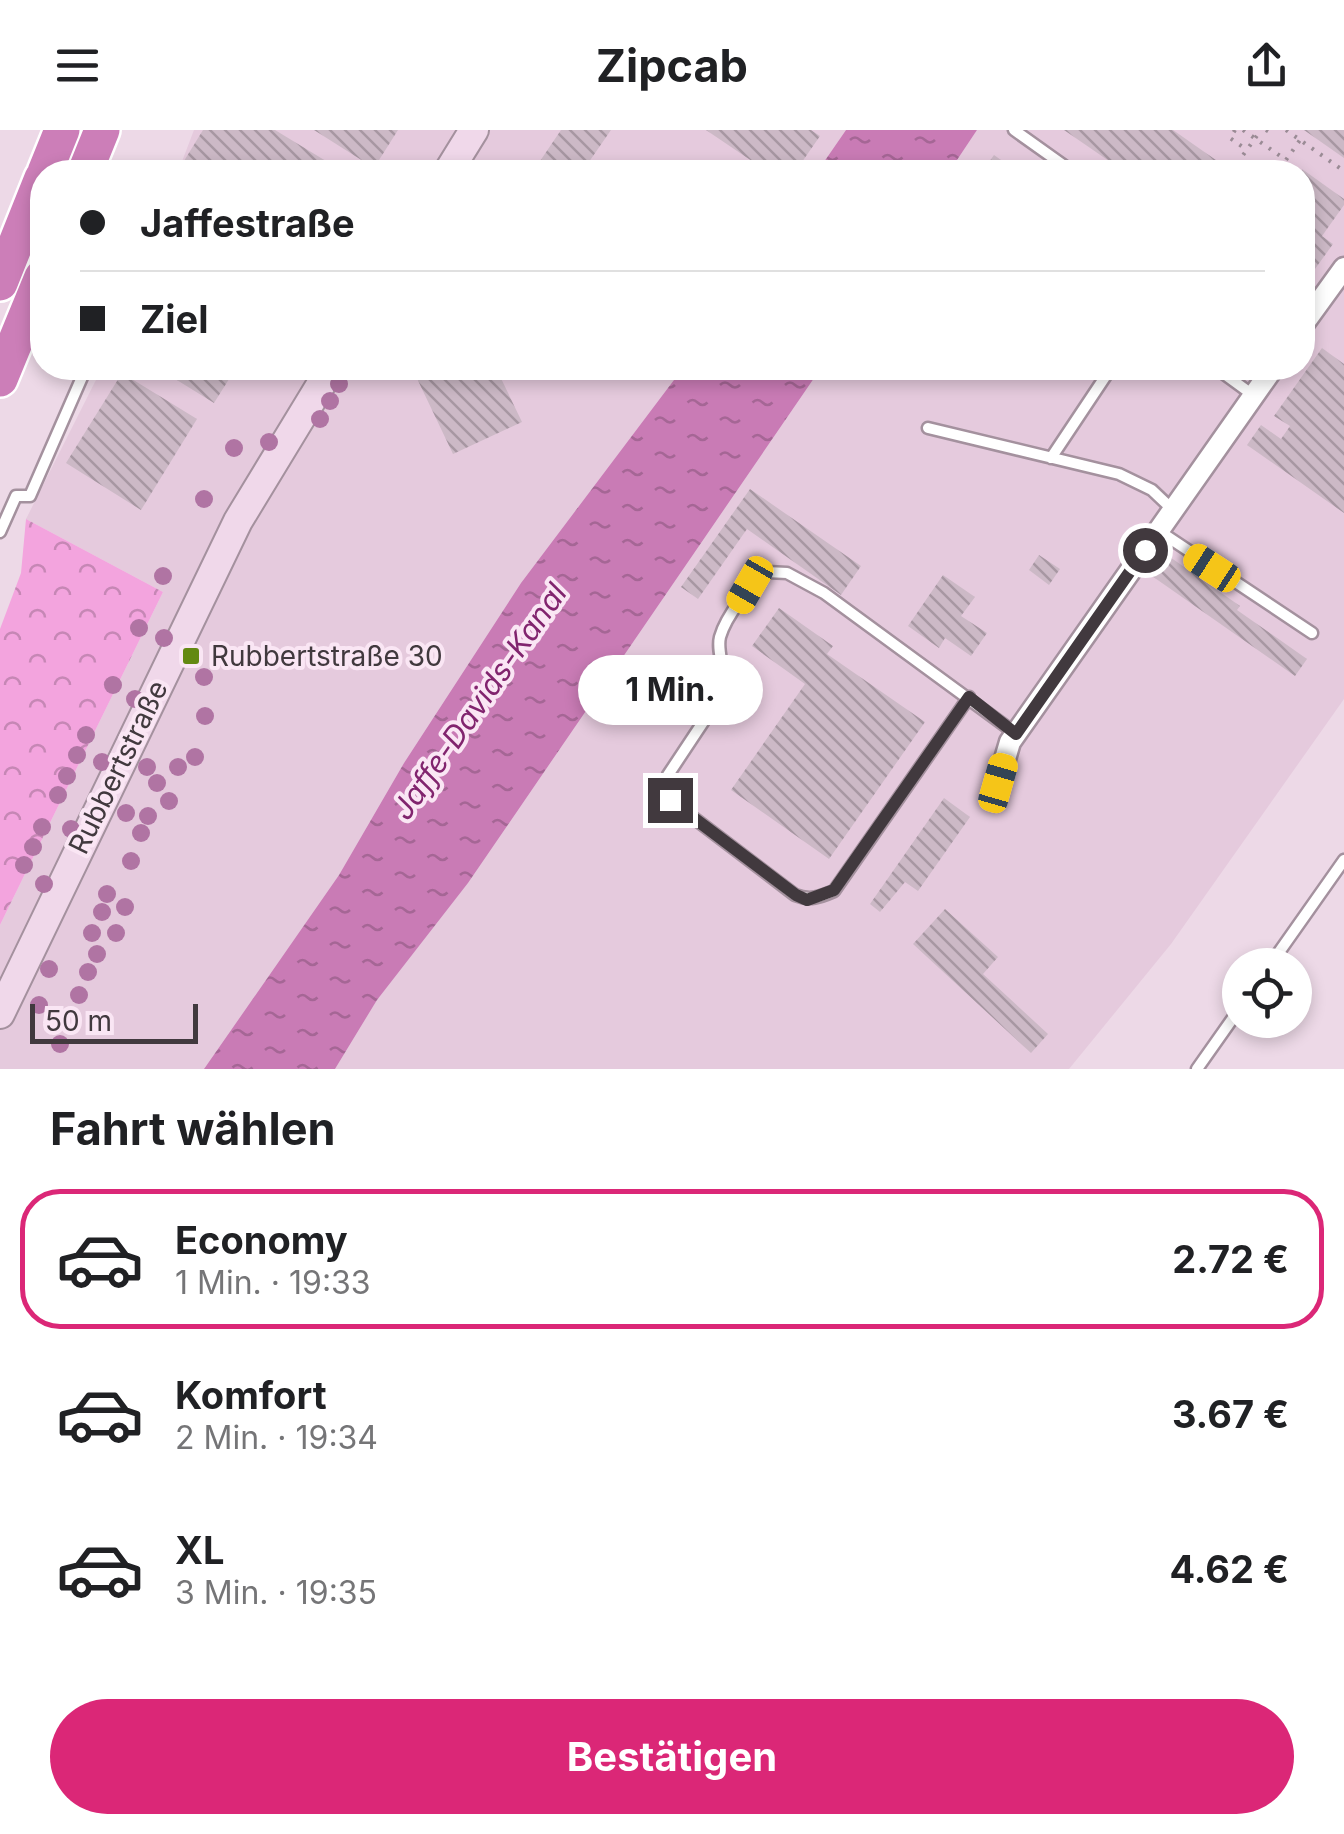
<!DOCTYPE html>
<html lang="de">
<head>
<meta charset="utf-8">
<style>
  :root { --surface:#fff; --page:#f2f2f2; --text:#202124; --muted:#757577; --line:#e0e0e0; --accent:#db2777 }
  body { margin:0; font-family:Inter,sans-serif; background:var(--page); color:var(--text); height:100vh; display:flex; flex-direction:column; font-size:38px; white-space:nowrap }
  * { box-sizing:border-box; margin:0 }
  p { font-size:32px; color:var(--muted) }
  .icon { flex:none; width:55px; height:55px; fill:none; stroke:currentColor; stroke-width:2; stroke-linecap:round; stroke-linejoin:round }
  .map { position:relative; height:939px; overflow:hidden }
  .details { display:flex; flex-direction:column; background:var(--surface); flex:1 }
  .details>* { flex:none }
  .top-card { position:absolute; left:30px; top:30px; width:1285px; height:220px; border-radius:40px; box-shadow:0 5px 15px #0003; display:grid; align-content:center; height:220px; padding:0 50px; background:var(--surface) }
  .buttons { position:absolute; left:1222px; top:818px; display:grid; gap:20px }
  .buttons a { display:grid; place-items:center; width:90px; height:90px; border-radius:50%; background:var(--surface); box-shadow:0 5px 15px #0003; font-size:50px }
  .scale { position:absolute; left:30px; bottom:25px; width:168px; box-sizing:border-box; padding-left:10px; border:5px solid #41393e; border-top:0; font-size:28px; line-height:35px; white-space:nowrap; color:#41393e; -webkit-text-stroke:8px #fae6f4; paint-order:stroke }
  .end { position:absolute; width:45px; height:45px; margin:-22px; border:12px solid #41393e; background:#fff; box-shadow:0 0 0 5px #fff }
  .from { border-radius:50% }
  .bubble { position:absolute; height:70px; border-radius:35px; background:var(--surface); box-shadow:0 5px 15px #0003; font-size:32px; font-weight:700; line-height:70px; text-align:center }
  .car { position:absolute; width:30px; height:60px; margin:-30px -15px; border-radius:12px; box-shadow:0 0 8px 2px #0007; background:linear-gradient(#f5c518 24%,#345 0 40%,#f5c518 0 76%,#345 0 86%,#f5c518 0) }
  .top-card b { display:flex; align-items:center; gap:35px; height:95px; font-size:38px }
  .top-card b+b { border-top:2px solid var(--line) }
  .top-card i { width:25px; height:25px; background:var(--text) }
  ul { padding:0; list-style:none }
  li { display:flex; align-items:center; gap:30px; height:140px; margin:0 20px 15px; padding:0 30px; border:5px solid transparent; border-radius:40px }
  li div { flex:1 }
  li b { display:block; font-size:38px }
  li em { font-style:normal; font-weight:700 }
  li.current { border-color:var(--accent) }
  li>.icon { width:90px; height:90px; stroke-width:1.5 }
  h2 { padding:0 50px; font-size:45px; line-height:120px }
  .button { display:flex; gap:20px; margin-top:auto; padding:20px 50px }
  .button a { flex:1; height:115px; border-radius:60px; background:var(--accent); color:#fff; font-size:40px; font-weight:700; line-height:115px; text-align:center }
  header { display:flex; justify-content:space-between; align-items:center; height:130px; padding:0 50px; background:var(--surface); font-size:45px; font-weight:700 }
  .map>svg:first-child { display:block }
  .built { fill:#e5cadd }
  .forest { fill:url(#forest-crowns) }
  .water { fill:url(#water-ripples) }
  .building { fill:url(#building-back-hatch) }
  .lines { fill:none; stroke-linecap:round; stroke-linejoin:round }
  .lane-casing { stroke:#a4919e; stroke-width:15 }
  .street-casing { stroke:#a4919e; stroke-width:25 }
  .secondary-casing { stroke:#a4919e; stroke-width:32 }
  .highway-casing { stroke:#fff; stroke-width:40 }
  .path { stroke:#9a8b95; stroke-width:4; stroke-dasharray:2.5 8; stroke-linecap:butt }
  .lane { stroke:#fff; stroke-width:10 }
  .street { stroke:#fff; stroke-width:20 }
  .secondary { stroke:#f0d8ea; stroke-width:28 }
  .highway { stroke:#cc7eb8; stroke-width:35 }
  .path-bridge { stroke:#9a8b95; stroke-width:4; stroke-dasharray:2.5 8; stroke-linecap:butt }
  .tree { fill:#b074a3 }
  .route { stroke:#41393e; stroke-width:12 }
  .poi-dot { fill:#638911; stroke:#fae6f4; stroke-width:4 }
  .labels { text-anchor:middle; dominant-baseline:central; stroke-width:8; stroke-linejoin:round; paint-order:stroke }
  .poi-label { font-size:28px; fill:#41393e; stroke:#fae6f4; text-anchor:start }
  .street-label { font-size:28px; fill:#41393e; stroke:#fae6f4 }
  .water-label { font-size:30px; font-style:italic; fill:#81246e; stroke:#fae6f4 }
</style>
</head>
<body>
<header><svg class="icon" aria-label="menu" viewBox="0 0 24 24"><path d="M4 6h16M4 12h16M4 18h16"/></svg>Zipcab<svg class="icon" aria-label="share" viewBox="0 0 24 24"><path d="M12 15V3M7 8l5-5 5 5M5 13v7h14v-7"/></svg></header>
<div class="map">
<svg width="1344" height="939" viewBox="0 0 1344 939">
  <defs>
    <pattern id="forest-crowns" width="20" height="18" patternUnits="userSpaceOnUse" patternTransform="scale(2.5)"><rect width="20" height="18" fill="#f3a4de"/><path d="M2 6a3 3 0 1 1 6 0M12 15a3 3 0 1 1 6 0" fill="none" stroke="#c687b5"/></pattern>
    <pattern id="water-ripples" width="26" height="14" patternUnits="userSpaceOnUse" patternTransform="scale(2.5)"><rect width="26" height="14" fill="#c97bb5"/><path d="M2 4q2-2 4 0t4 0M15 11q2-2 4 0t4 0" fill="none" stroke="#a56695"/></pattern>
    <pattern id="building-back-hatch" width="6" height="6" patternUnits="userSpaceOnUse" patternTransform="scale(2.5)"><rect width="6" height="6" fill="#ccb9c6"/><path d="M-1 5l2 2M0 0l6 6M5-1l2 2" fill="none" stroke="#a797a2"/></pattern>
  </defs>
  <rect width="100%" height="100%" fill="#edd9e7"/>
  <!-- built -->
  <path class="built" d="M194,0H846L817,42H178Z
    M977,0H1344V569L1171,814L1069,939H335L377,870L468,753L821,238H1302V42H949Z
    M102,238H683L521,453L404,633L339,745L204,939H0V795L163,462L26,389Z"/>
  <!-- forest -->
  <path class="forest" d="M26,389L163,462L0,795V499L21,443Z"/>
  <!-- water -->
  <path class="water" d="M846,0H977L949,42H817Z
    M683,238H821L468,753L377,870L335,939H204L339,745L404,633L521,453Z"/>
  <!-- building -->
  <path class="building" d="M203,0H275L344,42H184L179,39Z
    M314,0H398L374,38Z
    M561,0H611L582,42H550L538,34Z
    M706,0H811L820,6L795,42H768Z
    M1064,0H1173L1233,42H1125Z
    M1304,0H1344V28Z
    M994,25L1018,42H982Z
    M1302,39L1344,69V75L1322,106L1333,114L1302,157Z
    M1322,218L1344,234V383L1247,315L1261,295L1281,309L1290,296L1274,286Z
    M178,238H236L214,273L172,247Z
    M412,238H496L522,292L453,324Z
    M122,243L197,289L141,380L66,333Z
    M750,359L861,436L841,465L747,399L698,469L681,457Z
    M1039,425L1060,439L1049,455L1029,440Z
    M1167,425L1240,476L1237,480L1307,529L1295,546L1152,446Z
    M943,445L975,467L961,486L987,503L971,526L945,508L939,518L908,496Z
    M779,478L833,516L827,524L925,592L829,729L731,660L805,554L752,516Z
    M944,668L970,687L918,761L905,752L880,782L870,774Z
    M945,779L998,827L983,844L1048,904L1031,923L913,814Z"/>
  <g class="lines">
    <!-- lane casing -->
    <g class="lane-casing">
      <path id="lane" d="M1014,0L1073,42
        M1216,238L1253,265
        M928,298L1119,344L1152,360L1172,379
        M1051,328L1111,238
        M1159,401L1312,503
        M0,402L16,366H30L86,238
        M969,567L834,761C820,767 810,771 795,765L670,670L665,657L668,645L723,562C727,541 716,523 720,507C726,486 750,455 767,442L787,443L824,463L1015,603
        M1270,835L1344,730
        M1197,939L1240,878"/>
    </g>
    <!-- street casing -->
    <g class="street-casing">
      <path id="street" d="M1302,196L1344,138
        M998,653L1010,612L1273,238"/>
    </g>
    <!-- secondary casing -->
    <g class="secondary-casing">
      <path id="secondary" d="M448,42L474,0
        M0,884L238,391L331,238"/>
    </g>
    <!-- highway casing -->
    <g class="highway-casing">
      <path id="highway" d="M45,42L62,0
        M85,42L102,0
        M0,153L42,48
        M0,249L42,147"/>
    </g>
    <!-- path -->
    <path class="path" d="M1235,0L1230,8L1247,20
      M1243,0L1286,30L1300,10
      M1266,0L1271,3L1273,0
      M1286,0L1344,41"/>
    <!-- lane -->
    <use href="#lane" class="lane"/>
    <!-- street -->
    <use href="#street" class="street"/>
    <!-- secondary -->
    <use href="#secondary" class="secondary"/>
    <!-- highway -->
    <use href="#highway" class="highway"/>
    <!-- path-bridge -->
    <path class="path-bridge" d="M1231,42L1261,0"/>
  </g>
  <!-- trees -->
  <g class="tree">
    <circle cx="339" cy="254" r="9"/>
    <circle cx="330" cy="271" r="9"/>
    <circle cx="320" cy="289" r="9"/>
    <circle cx="269" cy="312" r="9"/>
    <circle cx="234" cy="318" r="9"/>
    <circle cx="204" cy="369" r="9"/>
    <circle cx="163" cy="446" r="9"/>
    <circle cx="139" cy="498" r="9"/>
    <circle cx="164" cy="508" r="9"/>
    <circle cx="204" cy="547" r="9"/>
    <circle cx="113" cy="555" r="9"/>
    <circle cx="135" cy="569" r="9"/>
    <circle cx="205" cy="586" r="9"/>
    <circle cx="86" cy="605" r="9"/>
    <circle cx="77" cy="625" r="9"/>
    <circle cx="195" cy="627" r="9"/>
    <circle cx="102" cy="632" r="9"/>
    <circle cx="147" cy="637" r="9"/>
    <circle cx="178" cy="637" r="9"/>
    <circle cx="67" cy="646" r="9"/>
    <circle cx="157" cy="653" r="9"/>
    <circle cx="58" cy="665" r="9"/>
    <circle cx="169" cy="671" r="9"/>
    <circle cx="126" cy="683" r="9"/>
    <circle cx="148" cy="686" r="9"/>
    <circle cx="42" cy="697" r="9"/>
    <circle cx="71" cy="699" r="9"/>
    <circle cx="141" cy="703" r="9"/>
    <circle cx="33" cy="717" r="9"/>
    <circle cx="131" cy="731" r="9"/>
    <circle cx="24" cy="735" r="9"/>
    <circle cx="44" cy="754" r="9"/>
    <circle cx="107" cy="764" r="9"/>
    <circle cx="125" cy="777" r="9"/>
    <circle cx="102" cy="782" r="9"/>
    <circle cx="92" cy="803" r="9"/>
    <circle cx="116" cy="803" r="9"/>
    <circle cx="97" cy="824" r="9"/>
    <circle cx="49" cy="839" r="9"/>
    <circle cx="88" cy="842" r="9"/>
    <circle cx="79" cy="865" r="9"/>
    <circle cx="39" cy="875" r="9"/>
    <circle cx="60" cy="914" r="9"/>
  </g>
  <g class="lines">
    <!-- route -->
    <path class="route" d="M670,670L796,765L807,770L834,760L969,567L1016,604L1145,420"/>
  </g>
  <!-- markers -->
  <rect class="poi-dot" x="181" y="516" width="20" height="20" rx="5"/>
  <g class="labels">
    <!-- poi labels -->
    <g class="poi-label">
      <text x="211" y="526">Rubbertstraße 30</text>
    </g>
    <!-- street labels -->
    <g class="street-label">
      <text transform="translate(118 637) rotate(-64)">Rubbertstraße</text>
    </g>
    <!-- water labels -->
    <g class="water-label">
      <text transform="translate(479 571) rotate(-55)">Jaffe-Davids-Kanal</text>
    </g>
  </g>
</svg>
<div class="buttons">
<a><svg class="icon" aria-label="locate" viewBox="0 0 24 24"><circle cx="12" cy="12" r="6"/><path d="M12 2v4M12 18v4M2 12h4M18 12h4"/></svg></a>
</div>
<div class="scale">50 m</div>
<i class="end from" style="left:1145px;top:420px"></i>
<i class="end" style="left:670px;top:670px"></i>
<div class="bubble" style="left:578px;top:525px;width:185px">1 Min.</div>
<i class="car" style="left:1212px;top:438px;rotate:303deg"></i>
<i class="car" style="left:750px;top:455px;rotate:210deg"></i>
<i class="car" style="left:998px;top:653px;rotate:16deg"></i>
<div class="top-card">
<b><i class="from"></i>Jaffestraße</b>
<b><i></i>Ziel</b>
</div>
</div>
<section class="details">
<h2>Fahrt wählen</h2>
<ul>
<li class="current"><svg class="icon" aria-label="car" viewBox="0 0 24 24"><path d="M5 17H2v-5l4-1 3-4h7l3 4 3 1v5h-3M9 17h6M6 11h13"/><circle cx="7" cy="17" r="2"/><circle cx="17" cy="17" r="2"/></svg><div><b>Economy</b><p>1 Min. · 19:33</p></div><em>2.72 €</em></li>
<li><svg class="icon" aria-label="car" viewBox="0 0 24 24"><path d="M5 17H2v-5l4-1 3-4h7l3 4 3 1v5h-3M9 17h6M6 11h13"/><circle cx="7" cy="17" r="2"/><circle cx="17" cy="17" r="2"/></svg><div><b>Komfort</b><p>2 Min. · 19:34</p></div><em>3.67 €</em></li>
<li><svg class="icon" aria-label="car" viewBox="0 0 24 24"><path d="M5 17H2v-5l4-1 3-4h7l3 4 3 1v5h-3M9 17h6M6 11h13"/><circle cx="7" cy="17" r="2"/><circle cx="17" cy="17" r="2"/></svg><div><b>XL</b><p>3 Min. · 19:35</p></div><em>4.62 €</em></li>
</ul>
<div class="button"><a>Bestätigen</a></div>
</section>
</body>
</html>
